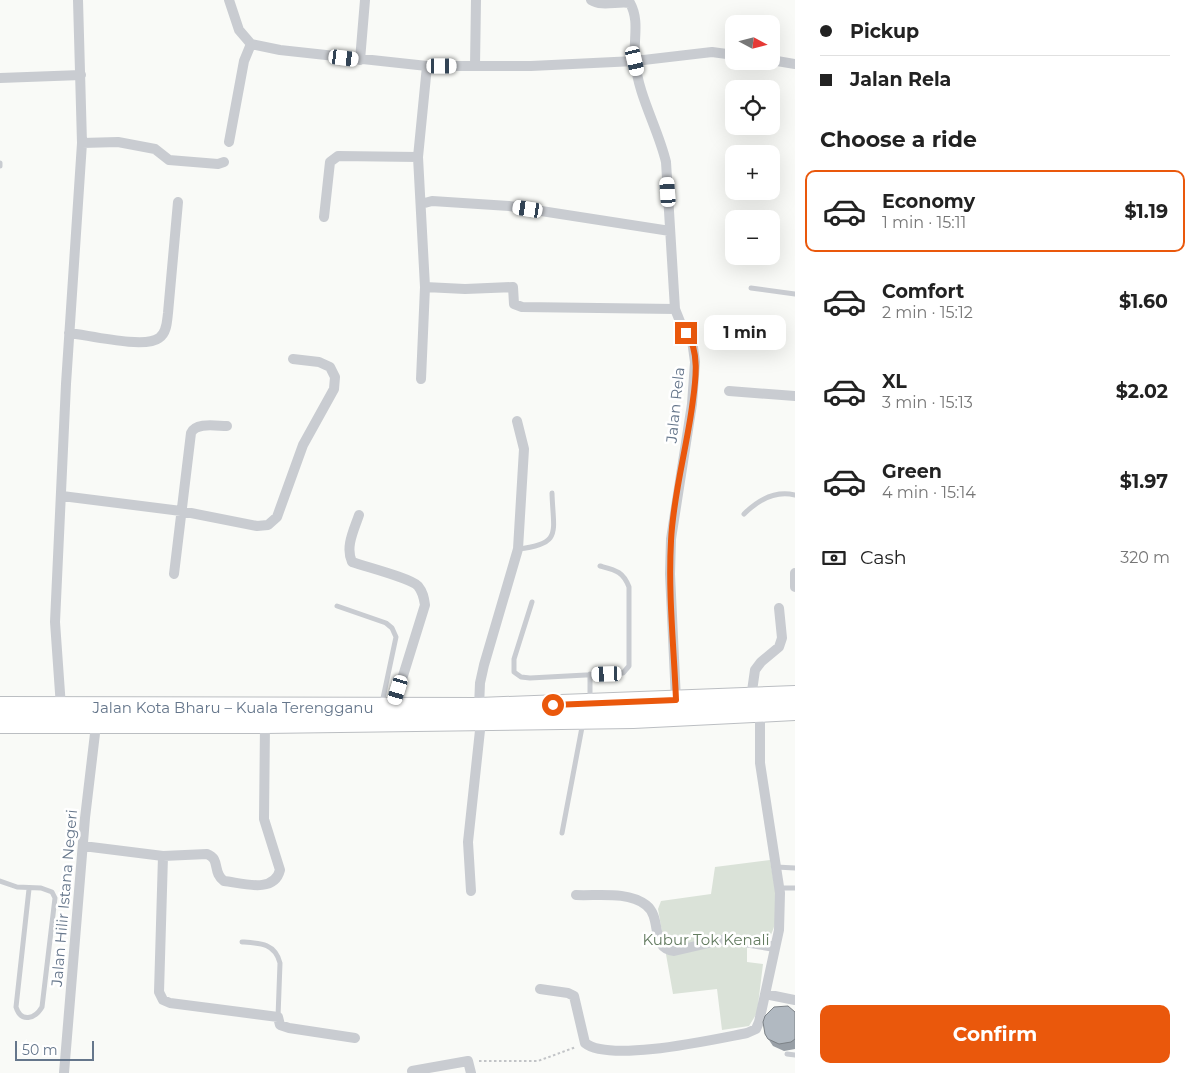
<!DOCTYPE html>
<html lang="en">
<head>
<meta charset="utf-8">
<style>
  :root { --surface:#fff; --page:#f2f2f2; --text:#222; --muted:#767676; --line:#e0e0e0; --accent:#ea580c }
  body { margin:0; font-family:Montserrat,sans-serif; background:var(--page); color:var(--text); height:100vh; display:flex; flex-direction:column; font-size:19px; white-space:nowrap }
  * { box-sizing:border-box; margin:0 }
  p { font-size:16px; color:var(--muted) }
  .icon { flex:none; width:28px; height:28px; fill:none; stroke:currentColor; stroke-width:2; stroke-linecap:round; stroke-linejoin:round }
  .map { position:relative; flex:1; overflow:hidden }
  .details { display:flex; flex-direction:column; background:var(--surface); width:400px }
  .details>* { flex:none }
  .top-card { display:grid; align-content:center; height:110px; padding:0 25px; background:var(--surface) }
  .needle { width:32px; rotate:97deg }
  .buttons { position:absolute; left:725px; top:15px; display:grid; gap:10px }
  .buttons a { display:grid; place-items:center; width:55px; height:55px; border-radius:10px; background:var(--surface); box-shadow:0 5px 20px #0002; font-size:25px }
  .scale { position:absolute; left:15px; bottom:12px; width:79px; box-sizing:border-box; padding-left:5px; border:2px solid #65768b; border-top:0; font-size:14px; line-height:18px; white-space:nowrap; color:#65768b; -webkit-text-stroke:4px #fff; paint-order:stroke }
  .end { position:absolute; width:22px; height:22px; margin:-11px; border:6px solid #ea580c; background:#fff; box-shadow:0 0 0 2px #fff }
  .from { border-radius:50% }
  .bubble { position:absolute; height:35px; border-radius:10px; background:var(--surface); box-shadow:0 5px 20px #0002; font-size:16px; font-weight:700; line-height:35px; text-align:center }
  .car { position:absolute; width:15px; height:30px; margin:-15px -8px; border-radius:6px; box-shadow:0 0 4px 1px #0007; background:linear-gradient(#fff 24%,#345 0 40%,#fff 0 76%,#345 0 86%,#fff 0) }
  .top-card b { display:flex; align-items:center; gap:18px; height:48px; font-size:19px }
  .top-card b+b { border-top:1px solid var(--line) }
  .top-card i { width:12px; height:12px; background:var(--text) }
  ul { padding:0; list-style:none }
  li { display:flex; align-items:center; gap:15px; height:82px; margin:0 10px 8px; padding:0 15px; border:2px solid transparent; border-radius:10px }
  li div { flex:1 }
  li b { display:block; font-size:19px }
  li em { font-style:normal; font-weight:700 }
  li.selected { border-color:var(--accent) }
  li>.icon { width:45px; height:45px; stroke-width:1.5 }
  h2 { padding:0 25px; font-size:22px; line-height:60px }
  .pay { display:flex; align-items:center; gap:12px; height:55px; padding:0 25px; font-size:19px }
  .pay p { margin-inline-start:auto }
  .button { display:flex; gap:10px; margin-top:auto; padding:10px 25px }
  .button a { flex:1; height:58px; border-radius:10px; background:var(--accent); color:#fff; font-size:20px; font-weight:700; line-height:58px; text-align:center }
  main { display:flex; flex:1; min-height:0 }
  .map>svg:first-child { display:block }
  .green { fill:#dae2d8 }
  .lines { fill:none; stroke-linecap:round; stroke-linejoin:round }
  .trunk-casing { stroke:#bbbec2; stroke-width:20 }
  .path { stroke:#c2c4c7; stroke-width:2; stroke-dasharray:2.5 2.5; stroke-linecap:butt }
  .service { stroke:#c9ccd1; stroke-width:5 }
  .minor { stroke:#c9ccd1; stroke-width:10 }
  .trunk { stroke:#fff; stroke-width:18 }
  .wall { fill:#989fa6 }
  .building { fill:#b1b9c1; stroke:#7c8287 }
  .route { stroke:#ea580c; stroke-width:6 }
  .labels { text-anchor:middle; dominant-baseline:central; stroke-width:5; stroke-linejoin:round; paint-order:stroke }
  .street-label { font-size:15px; fill:#65768b; stroke:#fff }
  .park-label { font-size:15px; fill:#647c61; stroke:#fff }
</style>
</head>
<body>
<main>
<div class="map">
<svg width="795" height="1073" viewBox="0 0 795 1073">
  <rect width="100%" height="100%" fill="#f9faf7"/>
  <!-- green -->
  <path class="green" d="M770,860C774,886 784,918 767,941L747,945V962L763,964L757,1013L749,1026L722,1030L717,989L673,994L658,909L661,901L711,894L715,867Z"/>
  <g class="lines">
    <!-- trunk casing -->
    <g class="trunk-casing">
      <path id="trunk" d="M0,706L479,707L795,695
        M0,724H265L633,719L795,711"/>
    </g>
    <!-- path -->
    <path class="path" d="M479,1061H538L576,1047"/>
    <!-- service -->
    <path class="service" d="M0,163V166
      M751,288L795,294
      M744,514C758,500 775,490 795,495
      M518,549C563,544 553,532 552,493
      M532,602L514,659V672L521,677L530,678L623,673L629,666V587C623,571 615,570 600,566
      M337,606L386,623L392,628L396,637L382,703
      M590,700V674
      M562,833L583,722
      M776,867L795,868
      M0,881L17,887L41,888L52,892L55,898L42,1007C35,1019 21,1023 16,1007L29,889
      M779,888H795
      M242,942C260,943 275,943 280,963L278,1017
      M787,1054L795,1055"/>
    <!-- minor -->
    <path class="minor" d="M229,0L239,30L251,44L280,50L427,66H531L635,61L712,52L734,55
      M591,0C602,7 617,1 630,3C640,21 633,40 635,60C638,96 658,128 666,162L675,309L681,324L692,340L695,362L692,404L671,539L670,574L676,700
      M360,60L365,0
      M771,60L795,64
      M475,66L476,0
      M0,78L81,75
      M229,142L244,61L251,44
      M82,143L118,142L155,149L169,160L218,164L224,162
      M421,204L432,201L509,206L670,231
      M324,217L330,162L338,156L418,157
      M425,287L465,289L513,287L514,304L522,307L675,309
      M69,333C88,335 145,349 159,338C167,333 167,321 168,313L178,202
      M421,379L425,287L418,157L427,66
      M729,391L795,396
      M62,496L181,511L257,526L268,525L277,517L303,445L334,389L335,377L330,367L319,362L293,359
      M359,515C354,530 345,547 352,562C366,567 410,578 418,586C423,592 424,598 425,605L393,708
      M795,573V587
      M174,574L191,433C196,422 216,426 227,426
      M751,698L755,670L761,662L779,647L782,638L779,608
      M61,707L55,622L66,384L82,143L78,0
      M479,707L480,683L484,665L518,549L524,449L517,421
      M83,846L163,856L207,854C221,859 212,873 224,881C242,883 274,894 280,870L264,819L265,724
      M163,856L159,992L163,1000L170,1003L278,1017L280,1025L289,1028L355,1038
      M471,891L468,842L481,721
      M576,895C598,896 628,891 646,905C663,918 649,948 674,951L726,939L775,947
      M540,989L568,993L574,996L585,1043C610,1063 715,1039 747,1033L756,1029L759,1022L779,930L780,893L760,763V714
      M765,994L795,1000
      M412,1071L468,1061L471,1073
      M64,1073L85,818L96,725"/>
    <!-- trunk -->
    <use href="#trunk" class="trunk"/>
  </g>
  <!-- wall -->
  <path class="wall" d="M795,1012V1049L784,1051L773,1046L765,1034Z"/>
  <!-- building -->
  <path class="building" d="M788,1006L795,1012V1039L791,1042L779,1044L768,1039L765,1034L763,1022L765,1016L774,1007Z"/>
  <g class="lines">
    <!-- route -->
    <path class="route" d="M553,705L676,700C674,648 668,594 671,541C673,496 686,451 692,407C695,385 701,351 686,333"/>
  </g>
  <g class="labels">
    <!-- street labels -->
    <g class="street-label">
      <text transform="translate(675 405) rotate(-84)">Jalan Rela</text>
      <text x="233" y="707">Jalan Kota Bharu – Kuala Terengganu</text>
      <text transform="translate(64 898) rotate(-85)">Jalan Hilir Istana Negeri</text>
    </g>
    <!-- park labels -->
    <g class="park-label">
      <text x="706" y="939">Kubur Tok Kenali</text>
    </g>
  </g>
</svg>
<div class="buttons">
<a><svg class="needle" viewBox="-14 -14 28 28"><path d="M0-13l5 13h-10z" fill="#e53935"/><path d="M0 13l5-13h-10z" fill="#767676"/></svg></a>
<a><svg class="icon" aria-label="locate" viewBox="0 0 24 24"><circle cx="12" cy="12" r="6"/><path d="M12 2v4M12 18v4M2 12h4M18 12h4"/></svg></a>
<a>+</a>
<a>−</a>
</div>
<div class="scale">50 m</div>
<i class="end from" style="left:553px;top:705px"></i>
<i class="end" style="left:686px;top:333px"></i>
<div class="bubble" style="left:704px;top:315px;width:82px">1 min</div>
<i class="car" style="left:344px;top:58px;rotate:97deg"></i>
<i class="car" style="left:635px;top:61px;rotate:167deg"></i>
<i class="car" style="left:442px;top:66px;rotate:90deg"></i>
<i class="car" style="left:668px;top:192px;rotate:356deg"></i>
<i class="car" style="left:528px;top:209px;rotate:279deg"></i>
<i class="car" style="left:607px;top:674px;rotate:268deg"></i>
<i class="car" style="left:398px;top:690px;rotate:197deg"></i>
</div>
<section class="details">
<div class="top-card">
<b><i class="from"></i>Pickup</b>
<b><i></i>Jalan Rela</b>
</div>
<h2>Choose a ride</h2>
<ul>
<li class="selected"><svg class="icon" aria-label="car" viewBox="0 0 24 24"><path d="M5 17H2v-5l4-1 3-4h7l3 4 3 1v5h-3M9 17h6M6 11h13"/><circle cx="7" cy="17" r="2"/><circle cx="17" cy="17" r="2"/></svg><div><b>Economy</b><p>1 min · 15:11</p></div><em>$1.19</em></li>
<li><svg class="icon" aria-label="car" viewBox="0 0 24 24"><path d="M5 17H2v-5l4-1 3-4h7l3 4 3 1v5h-3M9 17h6M6 11h13"/><circle cx="7" cy="17" r="2"/><circle cx="17" cy="17" r="2"/></svg><div><b>Comfort</b><p>2 min · 15:12</p></div><em>$1.60</em></li>
<li><svg class="icon" aria-label="car" viewBox="0 0 24 24"><path d="M5 17H2v-5l4-1 3-4h7l3 4 3 1v5h-3M9 17h6M6 11h13"/><circle cx="7" cy="17" r="2"/><circle cx="17" cy="17" r="2"/></svg><div><b>XL</b><p>3 min · 15:13</p></div><em>$2.02</em></li>
<li><svg class="icon" aria-label="car" viewBox="0 0 24 24"><path d="M5 17H2v-5l4-1 3-4h7l3 4 3 1v5h-3M9 17h6M6 11h13"/><circle cx="7" cy="17" r="2"/><circle cx="17" cy="17" r="2"/></svg><div><b>Green</b><p>4 min · 15:14</p></div><em>$1.97</em></li>
</ul>
<div class="pay"><svg class="icon" aria-label="cash" viewBox="0 0 24 24"><path d="M3 7h18v10H3z"/><circle cx="12" cy="12" r="2"/></svg>Cash<p>320 m</p></div>
<div class="button"><a>Confirm</a></div>
</section>
</main>
</body>
</html>
